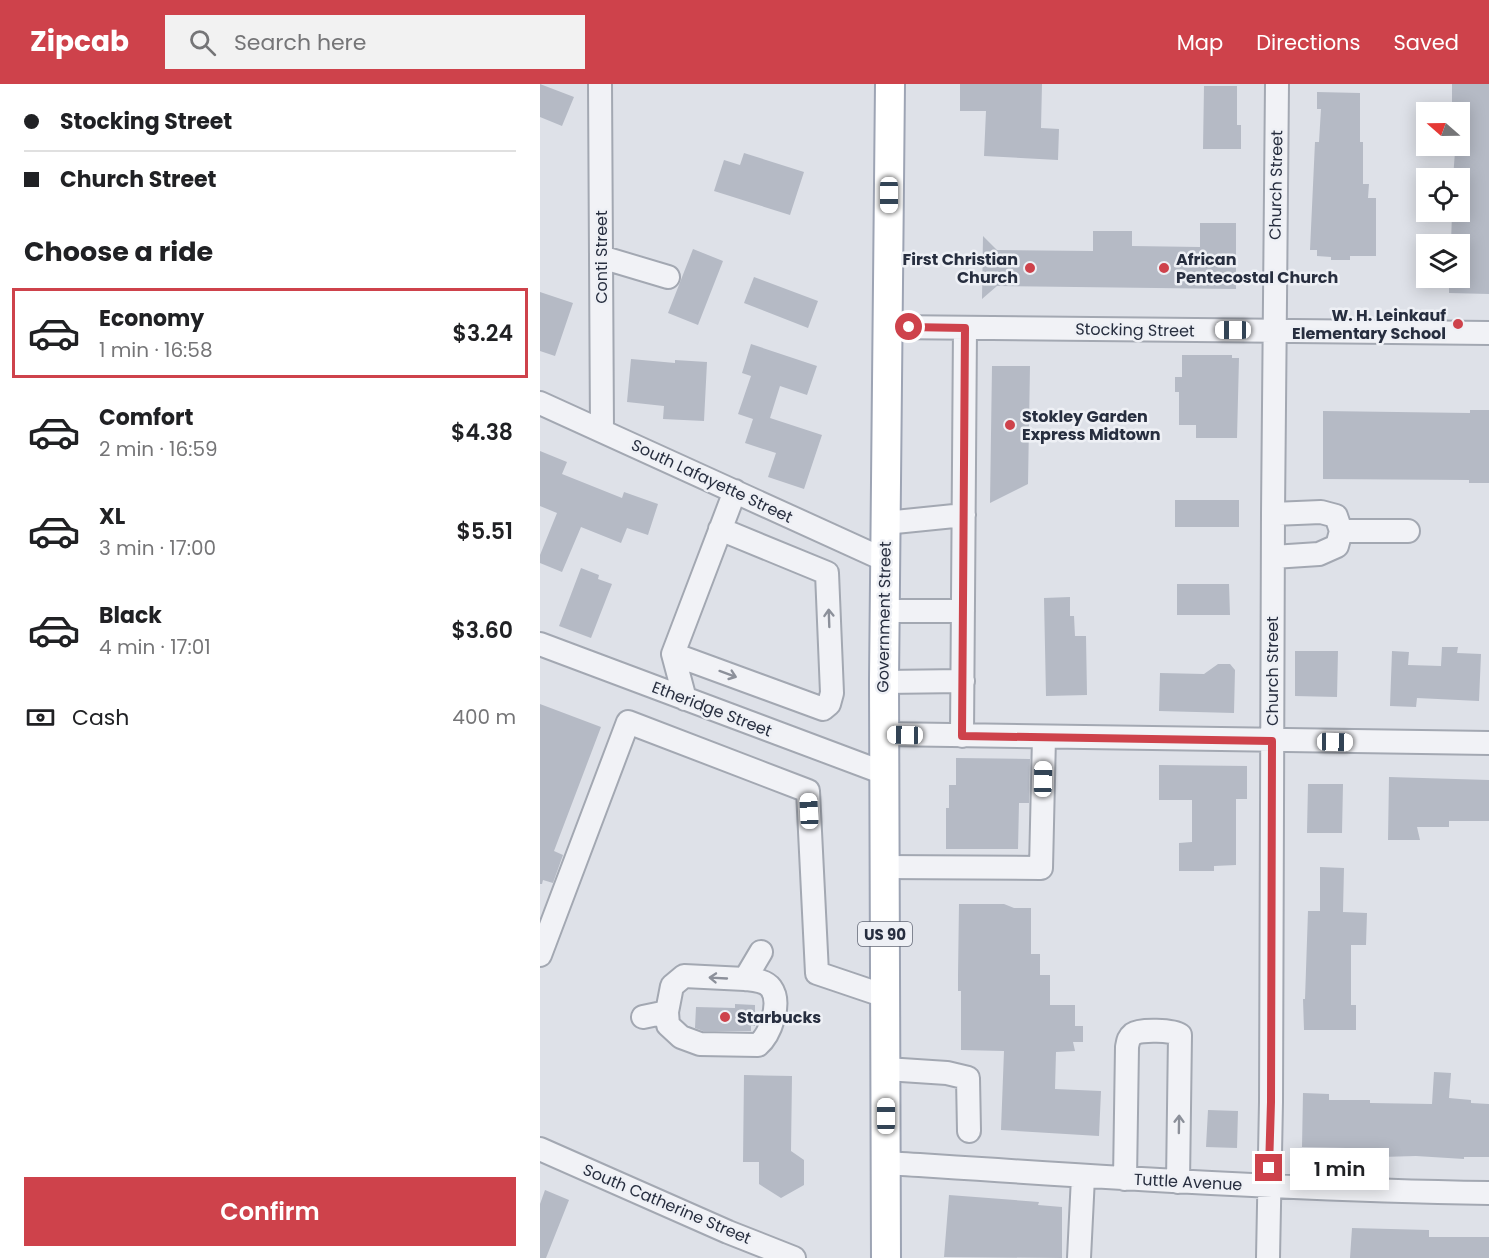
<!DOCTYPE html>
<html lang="en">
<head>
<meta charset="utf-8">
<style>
  :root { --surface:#fff; --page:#f2f2f2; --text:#202124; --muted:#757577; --line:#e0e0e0; --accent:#ce424b }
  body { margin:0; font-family:Poppins,sans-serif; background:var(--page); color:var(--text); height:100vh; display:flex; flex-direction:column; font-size:22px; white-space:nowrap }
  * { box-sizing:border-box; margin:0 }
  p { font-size:20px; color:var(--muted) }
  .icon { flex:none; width:33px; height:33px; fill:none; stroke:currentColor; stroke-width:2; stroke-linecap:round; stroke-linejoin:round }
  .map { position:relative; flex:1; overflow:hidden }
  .panel { display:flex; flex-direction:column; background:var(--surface); width:540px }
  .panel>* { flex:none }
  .guide { display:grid; align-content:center; height:132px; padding:0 24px; background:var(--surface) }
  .needle { width:39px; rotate:290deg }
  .fabs { position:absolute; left:876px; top:18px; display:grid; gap:12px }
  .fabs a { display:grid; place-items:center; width:54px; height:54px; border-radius:0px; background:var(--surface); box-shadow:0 3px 15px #0003; font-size:30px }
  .end { position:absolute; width:27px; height:27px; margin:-14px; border:8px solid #ce424b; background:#fff; box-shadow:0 0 0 3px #fff }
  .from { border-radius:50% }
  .bubble { position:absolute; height:42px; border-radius:0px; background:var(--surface); box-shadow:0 3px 15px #0003; font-size:20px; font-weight:600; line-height:42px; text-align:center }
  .car { position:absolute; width:18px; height:36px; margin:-18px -9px; border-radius:8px; box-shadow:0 0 4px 2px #0007; background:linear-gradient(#fff 24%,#345 0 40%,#fff 0 76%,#345 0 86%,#fff 0) }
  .guide b { display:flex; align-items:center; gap:21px; height:57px; font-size:22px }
  .guide b+b { border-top:2px solid var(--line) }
  .guide i { width:15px; height:15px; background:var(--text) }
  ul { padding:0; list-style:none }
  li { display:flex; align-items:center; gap:18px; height:90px; margin:0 12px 9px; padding:0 12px; border:3px solid transparent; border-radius:0px }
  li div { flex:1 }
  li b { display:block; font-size:22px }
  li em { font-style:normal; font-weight:600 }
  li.selected { border-color:var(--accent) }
  li>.icon { width:54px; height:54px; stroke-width:1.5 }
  h2 { padding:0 24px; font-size:27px; line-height:72px }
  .pay { display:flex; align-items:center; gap:15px; height:66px; padding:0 24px; font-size:22px }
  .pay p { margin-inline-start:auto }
  .primary-button { display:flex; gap:12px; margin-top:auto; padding:12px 24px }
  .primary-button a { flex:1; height:69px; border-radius:0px; background:var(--accent); color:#fff; font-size:24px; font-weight:600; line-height:69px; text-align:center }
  header { display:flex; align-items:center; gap:36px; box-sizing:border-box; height:84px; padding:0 30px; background:var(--accent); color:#fff }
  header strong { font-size:28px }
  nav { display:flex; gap:33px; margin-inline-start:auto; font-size:21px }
  .search { width:420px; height:54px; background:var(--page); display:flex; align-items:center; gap:15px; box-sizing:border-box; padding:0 21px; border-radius:0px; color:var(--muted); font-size:22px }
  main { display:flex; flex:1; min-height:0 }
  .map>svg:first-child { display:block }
  .building { fill:#b5bac5 }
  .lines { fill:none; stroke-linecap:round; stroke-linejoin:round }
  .minor-casing { stroke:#a3a8b2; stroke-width:26 }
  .major-casing { stroke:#9da4b4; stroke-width:32 }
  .minor { stroke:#f1f2f6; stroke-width:22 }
  .major { stroke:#fff; stroke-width:28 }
  .oneway { stroke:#8c909a }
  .route { stroke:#ce424b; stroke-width:8 }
  .poi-dot { fill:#ce424b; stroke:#eef0f5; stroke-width:2 }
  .labels { text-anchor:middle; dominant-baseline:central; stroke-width:5; stroke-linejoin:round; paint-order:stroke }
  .shield { fill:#eef0f5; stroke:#636876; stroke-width:1.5 }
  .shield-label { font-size:15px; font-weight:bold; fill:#272e3f }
  .street-label { font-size:16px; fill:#272e3f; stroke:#eef0f5 }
  .poi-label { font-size:16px; font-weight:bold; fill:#272e3f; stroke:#eef0f5; text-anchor:start }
</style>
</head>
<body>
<header>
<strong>Zipcab</strong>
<div class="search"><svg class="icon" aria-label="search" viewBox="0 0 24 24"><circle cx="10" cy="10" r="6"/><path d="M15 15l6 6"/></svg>Search here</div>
<nav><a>Map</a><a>Directions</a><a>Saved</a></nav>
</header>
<main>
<section class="panel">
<div class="guide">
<b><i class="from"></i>Stocking Street</b>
<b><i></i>Church Street</b>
</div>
<h2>Choose a ride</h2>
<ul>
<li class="selected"><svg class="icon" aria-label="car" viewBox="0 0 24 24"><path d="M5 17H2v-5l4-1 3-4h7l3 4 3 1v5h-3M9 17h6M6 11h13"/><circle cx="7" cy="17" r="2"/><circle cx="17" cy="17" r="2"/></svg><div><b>Economy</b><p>1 min · 16:58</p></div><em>$3.24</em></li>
<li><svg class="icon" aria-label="car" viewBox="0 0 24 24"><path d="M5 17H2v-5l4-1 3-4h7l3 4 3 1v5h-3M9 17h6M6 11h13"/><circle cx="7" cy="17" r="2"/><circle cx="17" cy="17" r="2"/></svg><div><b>Comfort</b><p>2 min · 16:59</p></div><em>$4.38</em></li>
<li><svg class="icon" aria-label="car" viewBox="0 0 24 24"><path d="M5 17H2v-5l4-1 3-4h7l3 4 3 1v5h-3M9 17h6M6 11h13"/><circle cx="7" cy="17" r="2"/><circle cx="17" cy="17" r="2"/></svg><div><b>XL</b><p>3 min · 17:00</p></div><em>$5.51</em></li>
<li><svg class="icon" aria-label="car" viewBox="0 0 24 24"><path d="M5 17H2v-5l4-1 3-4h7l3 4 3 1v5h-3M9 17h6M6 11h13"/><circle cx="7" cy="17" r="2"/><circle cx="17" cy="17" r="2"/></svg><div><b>Black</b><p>4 min · 17:01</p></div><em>$3.60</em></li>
</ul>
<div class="pay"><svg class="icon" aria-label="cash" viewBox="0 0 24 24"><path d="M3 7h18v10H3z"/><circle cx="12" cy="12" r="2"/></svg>Cash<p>400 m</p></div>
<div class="primary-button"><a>Confirm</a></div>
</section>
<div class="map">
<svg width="949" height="1174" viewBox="0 0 949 1174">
  <rect width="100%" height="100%" fill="#dee1e8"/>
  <!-- building -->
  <path class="building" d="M0,0L34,13L22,42L0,33Z
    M420,0H502L501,44L519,45L518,76L444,72L446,27H420Z
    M912,0H949V210L909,209V194H920V160H911L912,128H920V94H913L915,68H920V28H912Z
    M664,2H697V41H701V65H663Z
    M777,8L820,9V58H823V100H829L828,114H836V172H810V176H791V173L777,172V166H770L775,58H779L781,25H777Z
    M204,69L264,88L250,131L174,107L184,76L200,81Z
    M660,139H696V205L457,202L442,215L443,152L457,166L553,167V147H592V162L660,163Z
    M153,165L183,177L158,241L128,229Z
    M214,193L278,217L268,244L204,219Z
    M0,208L33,219L15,272L0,267Z
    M211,260L277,282L267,311L240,302L230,334L282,351L264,405L228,393L236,369L205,359L213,335L198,330L211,292L202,289Z
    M642,271H692V274H699L697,354H656V341H639V308H635V293H642Z
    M91,275L135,279V276L167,278L164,337L123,335L124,322L87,318Z
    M452,282H490L488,400L450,419Z
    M930,326H949V399H929V396L783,395V327L930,329Z
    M0,367L27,378L22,390L82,414L84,408L118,420L108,451L87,444L81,459L41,443L22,488L0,479V471L17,429L0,422Z
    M635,416H699V443H635Z
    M41,484L59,491L58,495L72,500L51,554L19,542Z
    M637,500H689L690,531H637Z
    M530,513V532H534L535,552H546L547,611L506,612L504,514Z
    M902,563H918L917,569L941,570L939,617L877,614L876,623L850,622L852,567L869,568L868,581L901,582Z
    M755,567H798L797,613L755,612Z
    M678,580H690L695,586L694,629L619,627L620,589L664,590Z
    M0,620L61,643L14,767L23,771L13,799L3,796L2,800H0Z
    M416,674L490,675L489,719H479L478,765H406V724H409V701H416Z
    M619,681L707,682V715H696V781L674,782V787H639V759L652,758V716H619Z
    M849,693L949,696V737H909V743H877L880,756H848Z
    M768,700H803L802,749H767Z
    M780,783L804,784L803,828L827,829L826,861H811V921H816V946H764L763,915H765L768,827H780Z
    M419,820H464L474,824H491V870H500V891H510V921H535V942H543V958H533L535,967L516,968L515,1005L561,1007L559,1052L461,1046L464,967L421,966V907H418V891Z
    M195,920L215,921V942H211V947H163L155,944L156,923L195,924Z
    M894,988L911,989L909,1014L931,1016V1019L949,1020V1073H924V1075L876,1072L806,1074V1064L762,1063L763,1009L789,1010V1016H830V1019L892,1020Z
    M204,991L252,992L251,1067L264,1076V1101L241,1114L219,1100V1078H203Z
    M668,1026L698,1027L697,1064L666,1063Z
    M5,1106L29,1116L6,1174H0V1120Z
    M409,1111L499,1118L498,1121L522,1123V1174L404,1173Z
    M812,1144L889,1146V1153H949V1174H810Z"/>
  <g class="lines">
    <!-- minor casing -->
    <g class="minor-casing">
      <path id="minor" d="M60,0L62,347
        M61,173L128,193
        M348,243L949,249
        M0,319L345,476
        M345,439L424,431
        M801,447H868
        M733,473L779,470L797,462L801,447L796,432L781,428L733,430
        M344,527H423
        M0,560L344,689
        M133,570L283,625L289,620L292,609L287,489L180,445
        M344,598L423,597
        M145,615L133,570L195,407
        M344,650L949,659
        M422,652L425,244
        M344,783L501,784L504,653
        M0,871L88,638L268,707L277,889L345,912
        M205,895C214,896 225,896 231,904C242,919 230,951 218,961L160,960L141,953L128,941L127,928L132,902L144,892L205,895L221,868
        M103,933L127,928
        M346,985L407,989L428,994L429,1047
        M0,1065L188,1148L254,1174
        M347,1079C547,1092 748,1106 949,1109
        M585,1095L587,963C588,958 588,954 593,950C600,945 633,946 640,951L638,1098
        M539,1174L543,1093
        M728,1174L731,1018L733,430L737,0"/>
    </g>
    <!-- major casing -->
    <g class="major-casing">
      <path id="major" d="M346,1174L344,598L350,0"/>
    </g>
    <!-- minor -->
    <use href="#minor" class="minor"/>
    <!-- major -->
    <use href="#major" class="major"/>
  </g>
  <!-- one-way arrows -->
  <defs><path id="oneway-shaft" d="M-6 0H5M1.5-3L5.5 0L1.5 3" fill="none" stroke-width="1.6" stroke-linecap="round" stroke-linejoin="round" transform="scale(1.5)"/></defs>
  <g class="oneway">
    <use href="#oneway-shaft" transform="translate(289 534) rotate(-92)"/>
    <use href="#oneway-shaft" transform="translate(188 590) rotate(20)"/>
    <use href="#oneway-shaft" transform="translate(178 894) rotate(-177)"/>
    <use href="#oneway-shaft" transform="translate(639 1040) rotate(-89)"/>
  </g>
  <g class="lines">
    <!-- route -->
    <path class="route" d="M369,243L425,244L422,652L732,657L731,1018L729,1084"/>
  </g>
  <!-- markers -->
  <g class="poi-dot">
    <circle cx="490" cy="184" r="6"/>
    <circle cx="624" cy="184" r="6"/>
    <circle cx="918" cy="240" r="6"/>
    <circle cx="470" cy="341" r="6"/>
    <circle cx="185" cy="933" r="6"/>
  </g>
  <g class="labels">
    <!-- shield labels -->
    <rect class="shield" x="318" y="838" width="54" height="24" rx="4.5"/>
    <g class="shield-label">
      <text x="345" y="850">US 90</text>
    </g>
    <!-- street labels -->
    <g class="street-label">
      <text transform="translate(736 101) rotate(-89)">Church Street</text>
      <text transform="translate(61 173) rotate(-90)">Conti Street</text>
      <text transform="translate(595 246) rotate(1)">Stocking Street</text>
      <text transform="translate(172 397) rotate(25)">South Lafayette Street</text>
      <text transform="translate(344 533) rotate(-89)">Government Street</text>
      <text transform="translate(732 587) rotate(-90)">Church Street</text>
      <text transform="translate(172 625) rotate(21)">Etheridge Street</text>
      <text transform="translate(648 1098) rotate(3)">Tuttle Avenue</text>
      <text transform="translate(127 1120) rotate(23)">South Catherine Street</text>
    </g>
    <!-- poi labels -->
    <g class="poi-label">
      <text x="478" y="175" text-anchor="end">First Christian<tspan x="478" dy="18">Church</tspan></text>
      <text x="636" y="175">African<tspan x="636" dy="18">Pentecostal Church</tspan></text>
      <text x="906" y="231" text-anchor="end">W. H. Leinkauf<tspan x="906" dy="18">Elementary School</tspan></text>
      <text x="482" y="332">Stokley Garden<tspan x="482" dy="18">Express Midtown</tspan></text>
      <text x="197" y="933">Starbucks</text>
    </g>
  </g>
</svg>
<div class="fabs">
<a><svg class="needle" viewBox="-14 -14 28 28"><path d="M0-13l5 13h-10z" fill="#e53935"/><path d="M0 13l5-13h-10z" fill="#757577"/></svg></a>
<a><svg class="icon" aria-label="locate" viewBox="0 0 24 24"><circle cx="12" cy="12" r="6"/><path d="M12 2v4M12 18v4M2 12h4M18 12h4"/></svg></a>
<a><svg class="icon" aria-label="layers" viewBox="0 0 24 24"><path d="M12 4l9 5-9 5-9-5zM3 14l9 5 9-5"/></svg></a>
</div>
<i class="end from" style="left:369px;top:243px"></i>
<i class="end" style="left:729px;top:1084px"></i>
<div class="bubble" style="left:750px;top:1064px;width:99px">1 min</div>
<i class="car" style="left:349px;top:111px;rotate:180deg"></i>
<i class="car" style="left:693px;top:246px;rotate:270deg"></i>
<i class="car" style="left:365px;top:651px;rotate:271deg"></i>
<i class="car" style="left:795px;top:658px;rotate:91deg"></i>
<i class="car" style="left:503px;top:695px;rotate:1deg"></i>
<i class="car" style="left:269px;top:727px;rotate:357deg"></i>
<i class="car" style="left:346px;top:1032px;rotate:0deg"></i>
</div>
</main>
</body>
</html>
